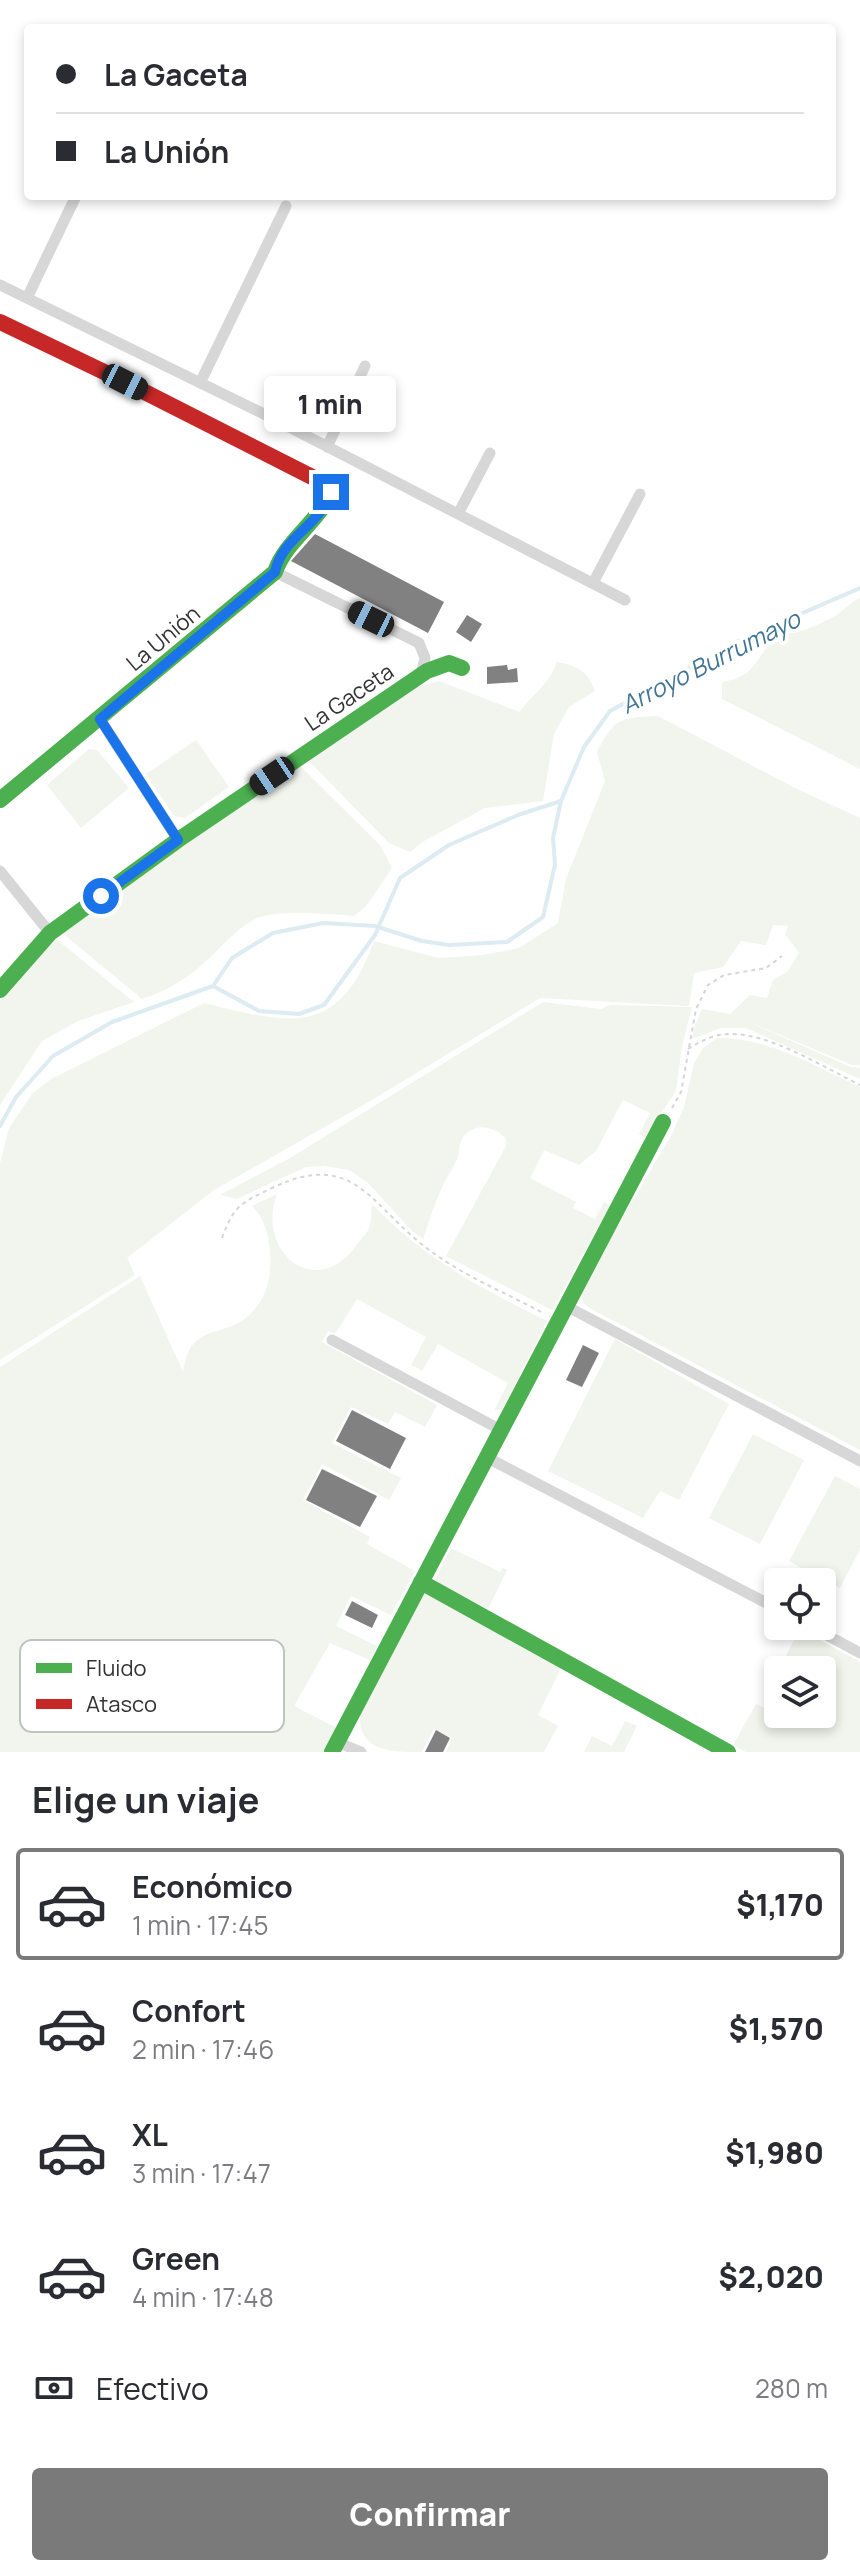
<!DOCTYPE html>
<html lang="es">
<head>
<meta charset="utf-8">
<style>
  :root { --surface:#fff; --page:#f2f2f3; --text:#2b2b33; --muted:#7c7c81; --line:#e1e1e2; --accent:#7a7a7a }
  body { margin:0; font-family:Manrope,sans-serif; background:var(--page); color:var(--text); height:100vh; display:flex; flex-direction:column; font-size:30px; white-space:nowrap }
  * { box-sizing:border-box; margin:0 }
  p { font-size:26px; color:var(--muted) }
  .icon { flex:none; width:44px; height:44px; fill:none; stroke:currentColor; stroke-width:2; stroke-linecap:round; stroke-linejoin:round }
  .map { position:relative; height:1752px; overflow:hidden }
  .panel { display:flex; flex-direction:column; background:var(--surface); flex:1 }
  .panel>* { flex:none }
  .banner { position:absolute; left:24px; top:24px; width:812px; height:176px; border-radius:8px; box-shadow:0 4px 12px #0003; display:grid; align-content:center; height:176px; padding:0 32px; background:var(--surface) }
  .controls { position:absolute; left:764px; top:1568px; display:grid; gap:16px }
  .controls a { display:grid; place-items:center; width:72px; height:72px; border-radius:8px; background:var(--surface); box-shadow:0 4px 12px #0003; font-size:40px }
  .end { position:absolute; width:36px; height:36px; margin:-18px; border:10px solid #1a73e8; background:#fff; box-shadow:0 0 0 4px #fff }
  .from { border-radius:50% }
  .bubble { position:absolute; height:56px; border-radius:8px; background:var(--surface); box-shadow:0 4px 12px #0003; font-size:26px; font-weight:800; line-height:56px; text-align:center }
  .car { position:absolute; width:24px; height:48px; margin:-24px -12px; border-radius:10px; box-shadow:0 0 6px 2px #0007; background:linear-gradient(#222 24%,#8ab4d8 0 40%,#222 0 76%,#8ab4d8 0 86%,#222 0) }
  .banner b { display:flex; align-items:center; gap:28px; height:76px; font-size:30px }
  .banner b+b { border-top:2px solid var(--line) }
  .banner i { width:20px; height:20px; background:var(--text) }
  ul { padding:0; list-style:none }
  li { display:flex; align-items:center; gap:24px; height:112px; margin:0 16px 12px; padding:0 16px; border:4px solid transparent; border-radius:8px }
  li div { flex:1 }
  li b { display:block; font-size:30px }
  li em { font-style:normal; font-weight:800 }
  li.current { border-color:var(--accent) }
  li>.icon { width:72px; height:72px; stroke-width:1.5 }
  h2 { padding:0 32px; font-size:36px; line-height:96px }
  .pay { display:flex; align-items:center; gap:20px; height:88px; padding:0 32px; font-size:30px }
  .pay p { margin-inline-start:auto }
  .action { display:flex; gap:16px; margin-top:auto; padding:16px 32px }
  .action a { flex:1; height:92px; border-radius:8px; background:var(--accent); color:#fff; font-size:32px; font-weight:800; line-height:92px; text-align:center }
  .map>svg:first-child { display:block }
  .green { fill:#f1f5ed }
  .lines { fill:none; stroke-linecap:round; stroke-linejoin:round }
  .stream { stroke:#ddebf3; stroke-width:4 }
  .building { fill:#818181 }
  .path { stroke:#d6d6d6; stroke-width:2; stroke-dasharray:4 4; stroke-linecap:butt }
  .street { stroke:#d7d7d7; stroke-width:11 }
  .fast { stroke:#4caf50; stroke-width:16 }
  .jam { stroke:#c62828; stroke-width:16 }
  .route { stroke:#1a73e8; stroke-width:10 }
  .labels { text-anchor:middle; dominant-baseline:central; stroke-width:8; stroke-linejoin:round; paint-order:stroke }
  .street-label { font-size:22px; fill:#333; stroke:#fff }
  .water-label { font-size:24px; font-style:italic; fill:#3f7597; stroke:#fff }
  .key { fill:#fff; stroke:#c2c2c2; stroke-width:2 }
  .key-label { font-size:22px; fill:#333 }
</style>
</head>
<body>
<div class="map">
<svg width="860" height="1752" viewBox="0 0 860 1752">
  <rect width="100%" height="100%" fill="#fff"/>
  <!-- green -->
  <path class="green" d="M860,598V769L722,699V682C761,676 753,654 778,638C785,633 793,633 801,631C812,628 825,621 835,616C844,610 850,602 860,598Z
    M557,662C577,666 588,670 595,691L569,707L554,734L543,801L485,808L424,841L410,852L389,843L306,758L417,687L439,681L520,712C533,693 549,685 557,662Z
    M658,716L797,789L860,818V1065H852L737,1017L851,1067L860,1068V1079L746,1028H721L692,1039L695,1025L702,1009L730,1014L750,995L767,998L773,980L788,971L799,953L785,934L788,926L773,925L766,945L741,941L723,967L694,973L689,1006L540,998L372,1100L214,1190L127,1258L135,1275L0,1360V1163L9,1128L32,1094L51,1079L204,1003C289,1024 339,1039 374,941L439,958L483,955L519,948L558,923L566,879L605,781L597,752C615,717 620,718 658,716Z
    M196,740L229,787L185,818L174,816L146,774Z
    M89,749L97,750L129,788L81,828L47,785Z
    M298,764L380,845L392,868L367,905L354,916C333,914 278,910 260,917C234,928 219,952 197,969C181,982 162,993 142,999L61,932Z
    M55,938L134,1002L78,1021L42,1041L0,1105V997Z
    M543,1002L601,1009L610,1005L692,1007L682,1046L676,1091L645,1137L639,1134L650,1113L623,1100L596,1151L579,1165L544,1150L530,1178L576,1202L573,1208L595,1219L604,1202L610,1206L552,1310L446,1256L506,1146V1139C497,1128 479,1122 467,1133C459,1139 460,1147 458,1156C456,1165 447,1176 443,1185C435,1202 429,1221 423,1239L412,1231L369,1184L350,1170L324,1166L306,1167L237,1199L220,1195L290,1158Z
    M717,1038C768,1037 814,1066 860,1087V1450L593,1310C578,1302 581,1294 586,1279L671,1136L684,1107L694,1063L703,1048Z
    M277,1194C255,1253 318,1303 358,1243C361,1239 367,1234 369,1228C372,1221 371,1211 372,1204C426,1260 479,1287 547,1321L503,1408L494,1411L508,1383L438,1344L422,1371L411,1365L426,1337L357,1299L337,1331L334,1333L328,1331L322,1342L437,1405L425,1427L395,1412L388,1424L351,1407L332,1443L401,1478L389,1500L322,1464L303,1500L370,1537L367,1544L415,1571L391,1615L351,1596L336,1626L377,1646L370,1660L330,1643L295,1704L296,1707L337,1728L324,1752H0V1367L140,1276L183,1372C185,1360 188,1346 199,1339C209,1332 223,1330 234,1325C263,1311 273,1282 270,1251C269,1235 264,1217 252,1206Z
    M615,1339L729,1404L679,1500L660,1491L643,1518L548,1471Z
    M753,1434L804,1460L760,1544L709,1518Z
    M835,1476L860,1489V1550L840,1588L821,1578L818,1582H802L807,1571L789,1561Z
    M451,1548L500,1572L503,1568L507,1570L488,1609L434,1582Z
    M434,1591L561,1668L538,1715L558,1726L544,1752H446L452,1738L434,1729L422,1752C391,1752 359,1752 360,1715L422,1597L427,1592Z
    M800,1629L860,1662V1752H746L733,1745L756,1704L767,1709L778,1690V1714H822V1670H785L780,1667Z
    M625,1721L637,1726L624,1752H584L592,1736L612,1746Z"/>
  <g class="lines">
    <!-- stream -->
    <path class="stream" d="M213,986L232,958L273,933L323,923L375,926L422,941L449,945L507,942L543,917L555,865L553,838L561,801
      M0,1126L16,1097L53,1056L112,1022L213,986L259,1011L299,1014L324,1005L375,935L400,878L449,845L518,815L561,801L584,747L610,711L738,641L860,588"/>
  </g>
  <!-- building -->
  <path class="building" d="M315,534L444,602L428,633L291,561Z
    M467,615L482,624L471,642L456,632Z
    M507,665L508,670L517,668L518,682L487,684V667Z
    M583,1345L599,1353L582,1387L566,1380Z
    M352,1410L406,1438L390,1469L336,1441Z
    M322,1469L377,1496L360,1527L306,1500Z
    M352,1601L378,1615L372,1628L345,1615Z
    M436,1730L450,1738L443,1752H425Z"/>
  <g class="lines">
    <!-- path -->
    <path class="path" d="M688,1049C701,1041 714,1034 730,1034C770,1033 823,1067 860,1085
      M672,1108L681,1092L696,1009L708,985L724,975L766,968L782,956
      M222,1238C234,1205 241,1203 272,1188C357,1147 372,1210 432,1252C466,1277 508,1294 545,1314"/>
    <!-- street -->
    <path class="street" d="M0,285L262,413L625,600
      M27,298L76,196
      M200,383L286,206
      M327,447L365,366
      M458,514L490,453
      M275,572L419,643L425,658L421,675
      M593,583L640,494
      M100,719L178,840
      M0,871L50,933
      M566,1306L860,1461
      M332,1340L501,1430
      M486,1457L778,1609
      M810,1626L860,1653
      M337,1742L361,1752"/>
    <!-- fast -->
    <path class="fast" d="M0,800L275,572C286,540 318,523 331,492L320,481
      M0,990L50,933L178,840L427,671L449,663L462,668
      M421,1582L728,1752
      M332,1752L663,1122"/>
    <!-- jam -->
    <path class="jam" d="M0,322L125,382L320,481"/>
  </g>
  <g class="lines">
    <!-- route -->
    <path class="route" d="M101,896L178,840L100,719L275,572C282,537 321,525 331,492"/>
  </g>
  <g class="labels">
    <!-- street labels -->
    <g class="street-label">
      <text transform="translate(163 638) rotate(-40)">La Unión</text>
      <text transform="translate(349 697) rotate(-34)">La Gaceta</text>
    </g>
    <!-- water labels -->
    <g class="water-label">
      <text transform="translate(710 661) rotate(-27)">Arroyo Burrumayo</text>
    </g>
  </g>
  <!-- legend -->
  <rect x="20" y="1640" width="264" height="92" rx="12" class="key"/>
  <rect x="36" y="1663" width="36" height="10" fill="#4caf50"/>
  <rect x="36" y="1699" width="36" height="10" fill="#c62828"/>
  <g class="key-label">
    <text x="86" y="1676">Fluido</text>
    <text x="86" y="1712">Atasco</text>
  </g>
</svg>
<div class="controls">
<a><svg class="icon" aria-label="locate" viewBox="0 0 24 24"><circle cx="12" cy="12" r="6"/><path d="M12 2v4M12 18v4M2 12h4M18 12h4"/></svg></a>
<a><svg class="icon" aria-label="layers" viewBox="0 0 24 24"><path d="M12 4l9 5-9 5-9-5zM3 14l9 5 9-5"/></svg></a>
</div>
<i class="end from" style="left:101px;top:896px"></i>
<i class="end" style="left:331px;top:492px"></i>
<div class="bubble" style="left:264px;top:376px;width:132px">1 min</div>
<i class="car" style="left:125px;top:382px;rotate:117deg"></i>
<i class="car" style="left:371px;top:619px;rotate:296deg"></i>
<i class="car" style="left:272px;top:776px;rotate:236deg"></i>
<div class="banner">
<b><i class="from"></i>La Gaceta</b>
<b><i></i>La Unión</b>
</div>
</div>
<section class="panel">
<h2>Elige un viaje</h2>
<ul>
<li class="current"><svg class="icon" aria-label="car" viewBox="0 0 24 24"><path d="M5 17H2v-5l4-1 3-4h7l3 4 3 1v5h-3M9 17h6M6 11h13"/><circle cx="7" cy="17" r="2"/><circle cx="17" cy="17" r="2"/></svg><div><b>Económico</b><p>1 min · 17:45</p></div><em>$1,170</em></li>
<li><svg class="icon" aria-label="car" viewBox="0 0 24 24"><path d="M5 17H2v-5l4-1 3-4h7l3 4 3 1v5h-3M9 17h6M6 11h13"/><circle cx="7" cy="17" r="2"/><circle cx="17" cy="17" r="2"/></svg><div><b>Confort</b><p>2 min · 17:46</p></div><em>$1,570</em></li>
<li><svg class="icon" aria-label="car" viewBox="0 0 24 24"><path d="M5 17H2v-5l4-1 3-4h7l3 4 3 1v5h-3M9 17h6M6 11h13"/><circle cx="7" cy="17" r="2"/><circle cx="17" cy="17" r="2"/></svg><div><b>XL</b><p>3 min · 17:47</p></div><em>$1,980</em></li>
<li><svg class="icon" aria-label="car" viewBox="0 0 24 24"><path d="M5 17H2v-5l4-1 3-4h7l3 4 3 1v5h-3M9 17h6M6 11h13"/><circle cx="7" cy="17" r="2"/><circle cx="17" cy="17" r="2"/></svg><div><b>Green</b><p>4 min · 17:48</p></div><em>$2,020</em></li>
</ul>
<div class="pay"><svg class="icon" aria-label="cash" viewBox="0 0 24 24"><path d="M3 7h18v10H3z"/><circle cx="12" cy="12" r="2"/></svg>Efectivo<p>280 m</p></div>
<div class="action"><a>Confirmar</a></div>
</section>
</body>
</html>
